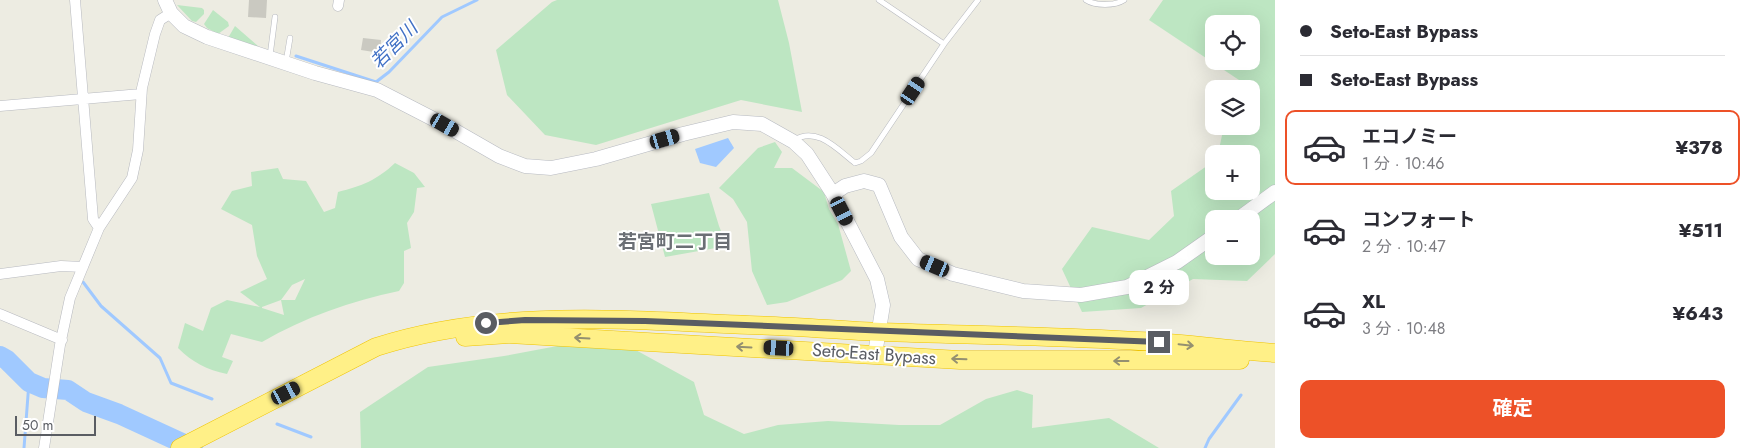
<!DOCTYPE html>
<html lang="ja">
<head>
<meta charset="utf-8">
<style>
  :root { --surface:#fff; --page:#f7f7f7; --text:#2b2b33; --muted:#7c7c81; --line:#e1e1e2; --accent:#ed5128 }
  body { margin:0; font-family:Jost,"Noto Sans JP",sans-serif; background:var(--page); color:var(--text); height:100vh; display:flex; flex-direction:column; font-size:19px; white-space:nowrap }
  * { box-sizing:border-box; margin:0 }
  p { font-size:16px; color:var(--muted) }
  .icon { flex:none; width:28px; height:28px; fill:none; stroke:currentColor; stroke-width:2; stroke-linecap:round; stroke-linejoin:round }
  .map { position:relative; flex:1; overflow:hidden }
  .sheet { display:flex; flex-direction:column; background:var(--surface); width:475px }
  .sheet>* { flex:none }
  .top-card { display:grid; align-content:center; height:110px; padding:0 25px; background:var(--surface) }
  .buttons { position:absolute; left:1205px; top:15px; display:grid; gap:10px }
  .buttons a { display:grid; place-items:center; width:55px; height:55px; border-radius:10px; background:var(--surface); box-shadow:0 5px 20px #0002; font-size:25px }
  .scale { position:absolute; left:15px; bottom:12px; width:81px; box-sizing:border-box; padding-left:5px; border:2px solid #5a5d63; border-top:0; font-size:14px; line-height:18px; white-space:nowrap; color:#5a5d63; -webkit-text-stroke:4px #fff; paint-order:stroke }
  .end { position:absolute; width:22px; height:22px; margin:-11px; border:6px solid #5a5d63; background:#fff; box-shadow:0 0 0 2px #fff }
  .from { border-radius:50% }
  .bubble { position:absolute; height:35px; border-radius:10px; background:var(--surface); box-shadow:0 5px 20px #0002; font-size:16px; font-weight:700; line-height:35px; text-align:center }
  .car { position:absolute; width:15px; height:30px; margin:-15px -8px; border-radius:6px; box-shadow:0 0 4px 1px #0007; background:linear-gradient(#222 24%,#8ab4d8 0 40%,#222 0 76%,#8ab4d8 0 86%,#222 0) }
  .top-card b { display:flex; align-items:center; gap:18px; height:48px; font-size:19px }
  .top-card b+b { border-top:1px solid var(--line) }
  .top-card i { width:12px; height:12px; background:var(--text) }
  ul { padding:0; list-style:none }
  li { display:flex; align-items:center; gap:15px; height:75px; margin:0 10px 8px; padding:0 15px; border:2px solid transparent; border-radius:10px }
  li div { flex:1 }
  li b { display:block; font-size:19px }
  li em { font-style:normal; font-weight:700 }
  li.current { border-color:var(--accent) }
  li>.icon { width:45px; height:45px; stroke-width:1.5 }
  .action { display:flex; gap:10px; margin-top:auto; padding:10px 25px }
  .action a { flex:1; height:58px; border-radius:10px; background:var(--accent); color:#fff; font-size:20px; font-weight:700; line-height:58px; text-align:center }
  main { display:flex; flex:1; min-height:0 }
  .map>svg:first-child { display:block }
  .green { fill:#bde6c2; fill-rule:evenodd }
  .water { fill:#a0c9ff }
  .lines { fill:none; stroke-linecap:round; stroke-linejoin:round }
  .stream { stroke:#a0c9ff; stroke-width:3 }
  .river { stroke:#a0c9ff; stroke-width:20 }
  .building { fill:#cac9c1 }
  .lane-casing { stroke:#b7b9bf; stroke-width:6 }
  .street-casing { stroke:#b7b9bf; stroke-width:11 }
  .secondary-casing { stroke:#b7bac1; stroke-width:15 }
  .highway-casing { stroke:#efc300; stroke-width:19 }
  .lane { stroke:#fff; stroke-width:5 }
  .street { stroke:#fff; stroke-width:10 }
  .secondary { stroke:#fff; stroke-width:14 }
  .highway { stroke:#fff087; stroke-width:18 }
  .oneway { stroke:#949070 }
  .route { stroke:#5a5d63; stroke-width:6 }
  .labels { text-anchor:middle; dominant-baseline:central; stroke-width:4; stroke-linejoin:round; paint-order:stroke }
  .street-label { font-size:18px; fill:#5a5d63; stroke:#fff }
  .water-label { font-size:19px; font-style:italic; fill:#4070c5; stroke:#fff }
  .neighbourhood-label { font-size:19px; font-weight:bold; fill:#6b6f75; stroke:#fff }
</style>
</head>
<body>
<main>
<div class="map">
<svg width="1275" height="448" viewBox="0 0 1275 448">
  <rect width="100%" height="100%" fill="#edece2"/>
  <!-- green -->
  <path class="green" d="M557,0H778L789,43L802,112L741,100L596,145L545,135L507,95L496,50L552,2Z
    M1163,0H1275V254L1247,281L1193,279L1141,308L1082,312L1062,269L1092,227L1149,240L1174,216L1171,191L1214,161V191H1251V154H1218L1224,126H1251V89H1243L1245,84L1149,20ZM1214,24H1251V61H1214ZM1214,219H1251V256H1214Z
    M177,5L202,8L204,10V14L196,22L192,21Z
    M213,10L228,22L229,26L218,34L207,28L204,24Z
    M235,26L258,46V48L228,38Z
    M775,142L782,152L774,168H792L824,192L829,209L838,224L851,271L842,280L787,302L767,305L752,271L747,222L733,199L719,188L758,148Z
    M395,163L414,173L425,187L417,188L414,212L407,223L411,248L404,251V283L399,291C351,301 305,317 262,342L231,334L222,357L233,361L227,374C207,370 192,362 178,348L185,323L203,331L211,308L227,300L260,307L240,292L267,279L257,256L252,225L221,209L232,191L252,186L251,172L278,168L283,179L306,181L324,212L335,208L338,192C362,186 377,180 395,163ZM305,279L295,300H281L292,285ZM281,300L284,315L262,308V307Z
    M709,193L719,226L727,246L665,257L651,204Z
    M623,343L694,382L704,415L744,434L778,425L828,421L899,425H940L986,399L1017,390L1033,395L1032,428L1109,418L1159,448H361L360,412L428,367L504,356L568,344Z"/>
  <!-- water -->
  <path class="water" d="M728,138L734,148L716,167L700,163L695,149Z"/>
  <g class="lines">
    <!-- stream -->
    <path class="stream" d="M296,56L376,82L389,72L442,17L477,0
      M83,282L101,306L160,358L171,383L212,399
      M277,424L311,437
      M24,448L29,382
      M1205,448L1209,439L1241,395"/>
    <!-- river -->
    <path class="river" d="M0,356L7,360L29,382L43,388L68,390L86,402L119,414L193,448"/>
  </g>
  <!-- building -->
  <path class="building" d="M249,0H267L266,18L248,17Z
    M363,38L381,40L380,53L361,50Z"/>
  <g class="lines">
    <!-- lane casing -->
    <g class="lane-casing">
      <path id="lane" d="M879,0L944,44
        M1086,0C1095,6 1115,6 1124,0
        M270,56L275,17
        M286,62L290,38
        M794,140C817,126 837,149 855,163L861,161L871,153L944,44L978,0"/>
    </g>
    <!-- street casing -->
    <g class="street-casing">
      <path id="street" d="M75,0L93,219L99,228
        M338,6L339,0
        M0,106L141,94
        M0,274L61,266L83,267
        M0,314L62,340
        M44,448L60,345L70,298L99,228L132,178L138,150L142,88L155,34L160,20L171,13"/>
    </g>
    <!-- secondary casing -->
    <g class="secondary-casing">
      <path id="secondary" d="M165,0L171,13L184,26L207,37L315,73L377,90L445,125L499,156L525,166L551,168L596,159L683,134L733,122L762,124L794,142L807,154L833,194L845,186L864,181L879,185L901,237L918,259L953,274L1023,291L1081,295L1127,287L1177,262L1214,236
        M833,194L877,279L883,305L875,354
        M1238,219L1275,192"/>
    </g>
    <!-- highway casing -->
    <g class="highway-casing">
      <path id="highway" d="M465,337L509,334L960,360H1240
        M180,448L376,347C496,308 625,320 749,325C793,326 837,330 881,332C967,335 1053,336 1139,341C1185,343 1230,350 1275,353"/>
    </g>
    <!-- lane -->
    <use href="#lane" class="lane"/>
    <!-- street -->
    <use href="#street" class="street"/>
    <!-- secondary -->
    <use href="#secondary" class="secondary"/>
    <!-- highway -->
    <use href="#highway" class="highway"/>
  </g>
  <!-- one-way arrows -->
  <defs><path id="oneway-shaft" d="M-6 0H5M1.5-3L5.5 0L1.5 3" fill="none" stroke-width="1.6" stroke-linecap="round" stroke-linejoin="round" transform="scale(1.25)"/></defs>
  <g class="oneway">
    <use href="#oneway-shaft" transform="translate(582 338) rotate(-177)"/>
    <use href="#oneway-shaft" transform="translate(1186 345) rotate(6)"/>
    <use href="#oneway-shaft" transform="translate(744 347) rotate(-177)"/>
    <use href="#oneway-shaft" transform="translate(959 359) rotate(-178)"/>
    <use href="#oneway-shaft" transform="translate(1121 361) rotate(-180)"/>
  </g>
  <g class="lines">
    <!-- route -->
    <path class="route" d="M486,323L525,320L645,321L1159,342"/>
  </g>
  <g class="labels">
    <!-- street labels -->
    <g class="street-label">
      <text transform="translate(874 354) rotate(4)">Seto-East Bypass</text>
    </g>
    <!-- water labels -->
    <g class="water-label">
      <text transform="translate(394 45) rotate(-45)">若宮川</text>
    </g>
    <!-- neighbourhood labels -->
    <g class="neighbourhood-label">
      <text x="675" y="241">若宮町二丁目</text>
    </g>
  </g>
</svg>
<div class="buttons">
<a><svg class="icon" aria-label="locate" viewBox="0 0 24 24"><circle cx="12" cy="12" r="6"/><path d="M12 2v4M12 18v4M2 12h4M18 12h4"/></svg></a>
<a><svg class="icon" aria-label="layers" viewBox="0 0 24 24"><path d="M12 4l9 5-9 5-9-5zM3 14l9 5 9-5"/></svg></a>
<a>+</a>
<a>−</a>
</div>
<div class="scale">50 m</div>
<i class="end from" style="left:486px;top:323px"></i>
<i class="end" style="left:1159px;top:342px"></i>
<div class="bubble" style="left:1129px;top:270px;width:60px">2 分</div>
<i class="car" style="left:913px;top:91px;rotate:34deg"></i>
<i class="car" style="left:445px;top:125px;rotate:120deg"></i>
<i class="car" style="left:665px;top:139px;rotate:74deg"></i>
<i class="car" style="left:842px;top:211px;rotate:153deg"></i>
<i class="car" style="left:935px;top:266px;rotate:293deg"></i>
<i class="car" style="left:779px;top:348px;rotate:273deg"></i>
<i class="car" style="left:286px;top:393px;rotate:63deg"></i>
</div>
<section class="sheet">
<div class="top-card">
<b><i class="from"></i>Seto-East Bypass</b>
<b><i></i>Seto-East Bypass</b>
</div>
<ul>
<li class="current"><svg class="icon" aria-label="car" viewBox="0 0 24 24"><path d="M5 17H2v-5l4-1 3-4h7l3 4 3 1v5h-3M9 17h6M6 11h13"/><circle cx="7" cy="17" r="2"/><circle cx="17" cy="17" r="2"/></svg><div><b>エコノミー</b><p>1 分 · 10:46</p></div><em>¥378</em></li>
<li><svg class="icon" aria-label="car" viewBox="0 0 24 24"><path d="M5 17H2v-5l4-1 3-4h7l3 4 3 1v5h-3M9 17h6M6 11h13"/><circle cx="7" cy="17" r="2"/><circle cx="17" cy="17" r="2"/></svg><div><b>コンフォート</b><p>2 分 · 10:47</p></div><em>¥511</em></li>
<li><svg class="icon" aria-label="car" viewBox="0 0 24 24"><path d="M5 17H2v-5l4-1 3-4h7l3 4 3 1v5h-3M9 17h6M6 11h13"/><circle cx="7" cy="17" r="2"/><circle cx="17" cy="17" r="2"/></svg><div><b>XL</b><p>3 分 · 10:48</p></div><em>¥643</em></li>
</ul>
<div class="action"><a>確定</a></div>
</section>
</main>
</body>
</html>
